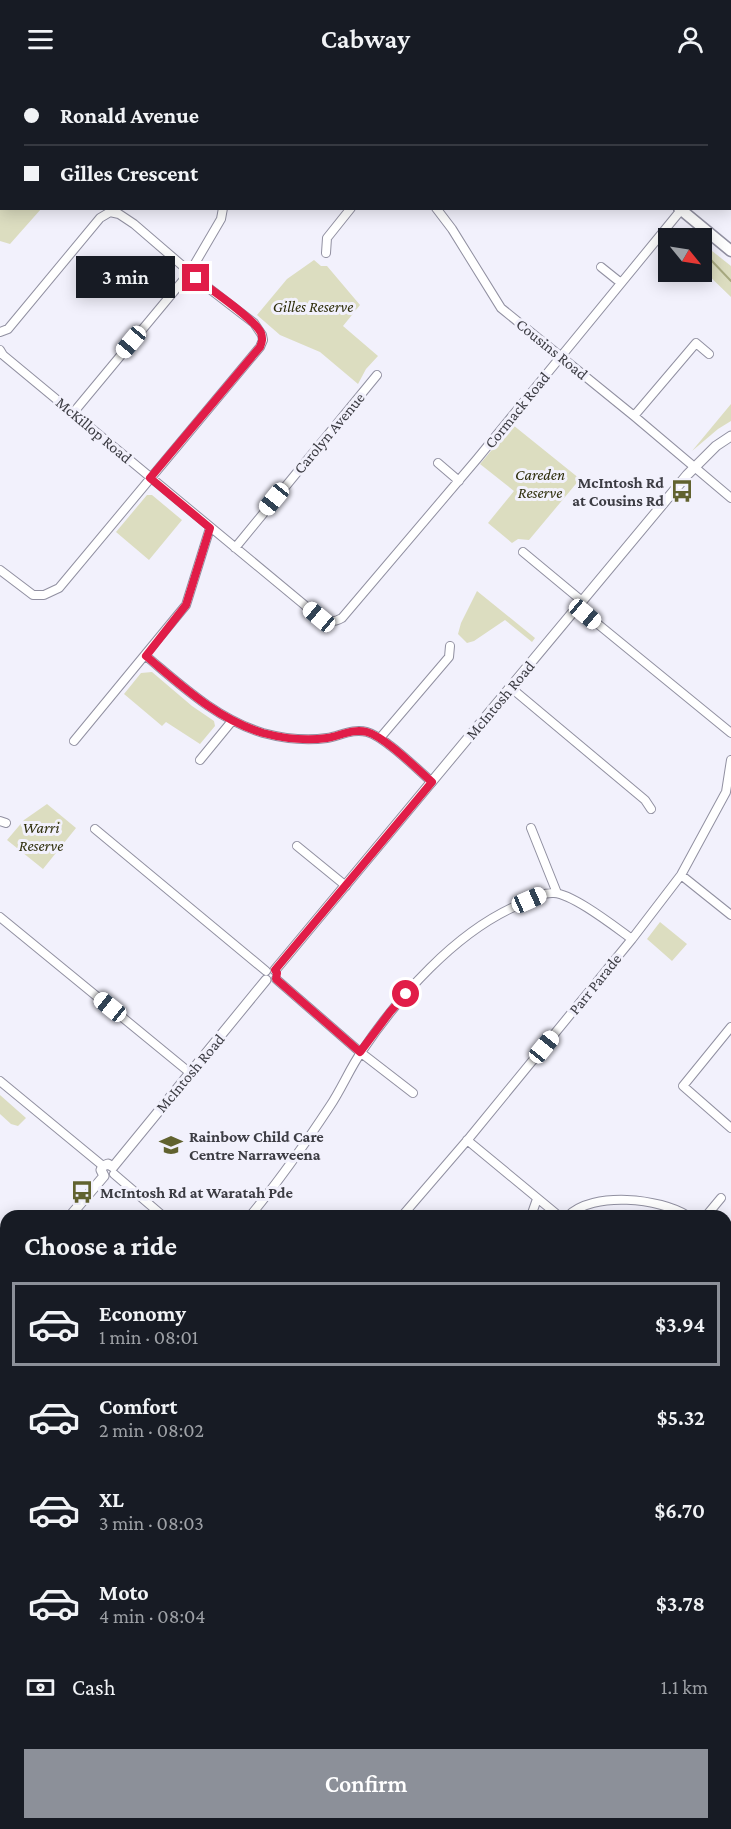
<!DOCTYPE html>
<html lang="en">
<head>
<meta charset="utf-8">
<style>
  :root { --surface:#171b24; --page:#242831; --text:#f1f3f6; --muted:#9ea1a6; --line:#363941; --accent:#8c9099 }
  body { margin:0; font-family:"Crimson Pro",serif; background:var(--page); color:var(--text); height:100vh; display:flex; flex-direction:column; font-size:22px; white-space:nowrap }
  * { box-sizing:border-box; margin:0 }
  p { font-size:20px; color:var(--muted) }
  .icon { flex:none; width:33px; height:33px; fill:none; stroke:currentColor; stroke-width:2; stroke-linecap:round; stroke-linejoin:round }
  .map { position:relative; flex:1; overflow:hidden }
  .panel { position:absolute; left:0px; top:1132px; width:732px; height:620px; display:flex; flex-direction:column; background:var(--surface); border-radius:18px 18px 0 0; box-shadow:0 3px 15px #0003 }
  .panel>* { flex:none }
  .guide { position:absolute; left:0px; top:0px; width:732px; height:132px; box-shadow:0 3px 15px #0003; display:grid; align-content:center; height:132px; padding:0 24px; background:var(--surface) }
  .needle { width:39px; rotate:120deg }
  .controls { position:absolute; left:658px; top:150px; display:grid; gap:12px }
  .controls a { display:grid; place-items:center; width:54px; height:54px; border-radius:0px; background:var(--surface); box-shadow:0 3px 15px #0003; font-size:30px }
  .end { position:absolute; width:27px; height:27px; margin:-14px; border:8px solid #e11d48; background:#fff; box-shadow:0 0 0 3px #fff }
  .from { border-radius:50% }
  .bubble { position:absolute; height:42px; border-radius:0px; background:var(--surface); box-shadow:0 3px 15px #0003; font-size:20px; font-weight:600; line-height:42px; text-align:center }
  .car { position:absolute; width:18px; height:36px; margin:-18px -9px; border-radius:8px; box-shadow:0 0 4px 2px #0007; background:linear-gradient(#fff 24%,#345 0 40%,#fff 0 76%,#345 0 86%,#fff 0) }
  .guide b { display:flex; align-items:center; gap:21px; height:57px; font-size:22px }
  .guide b+b { border-top:2px solid var(--line) }
  .guide i { width:15px; height:15px; background:var(--text) }
  ul { padding:0; list-style:none }
  li { display:flex; align-items:center; gap:18px; height:84px; margin:0 12px 9px; padding:0 12px; border:3px solid transparent; border-radius:0px }
  li div { flex:1 }
  li b { display:block; font-size:22px }
  li em { font-style:normal; font-weight:600 }
  li.current { border-color:var(--accent) }
  li>.icon { width:54px; height:54px; stroke-width:1.5 }
  h2 { padding:0 24px; font-size:27px; line-height:72px }
  .pay { display:flex; align-items:center; gap:15px; height:66px; padding:0 24px; font-size:22px }
  .pay p { margin-inline-start:auto }
  .action { display:flex; gap:12px; margin-top:auto; padding:12px 24px }
  .action a { flex:1; height:69px; border-radius:0px; background:var(--accent); color:#fff; font-size:24px; font-weight:600; line-height:69px; text-align:center }
  header { display:flex; justify-content:space-between; align-items:center; height:78px; padding:0 24px; background:var(--surface); font-size:27px; font-weight:600 }
  .map>svg:first-child { display:block }
  .green { fill:#dcddc0 }
  .lines { fill:none; stroke-linecap:round; stroke-linejoin:round }
  .stream { stroke:#a8aa81; stroke-width:2 }
  .minor-casing { stroke:#9190a1; stroke-width:10 }
  .tertiary-casing { stroke:#9190a1; stroke-width:11 }
  .secondary-casing { stroke:#9190a1; stroke-width:13 }
  .minor { stroke:#fff; stroke-width:8 }
  .tertiary { stroke:#fff; stroke-width:9 }
  .secondary { stroke:#fff; stroke-width:10 }
  .route { stroke:#e11d48; stroke-width:8 }
  .labels { text-anchor:middle; dominant-baseline:central; stroke-width:6; stroke-linejoin:round; paint-order:stroke }
  .park-label { font-size:16px; font-style:italic; fill:#2e2e0b; stroke:#f2f1fc }
  .street-label { font-size:16px; fill:#3c3c43; stroke:#f2f1fc }
  .poi-label { font-size:16px; font-weight:bold; fill:#3c3c43; stroke:#f2f1fc; text-anchor:start }
</style>
</head>
<body>
<header><svg class="icon" aria-label="menu" viewBox="0 0 24 24"><path d="M4 6h16M4 12h16M4 18h16"/></svg>Cabway<svg class="icon" aria-label="person" viewBox="0 0 24 24"><circle cx="12" cy="8" r="4"/><path d="M4 21q1-7 8-7t8 7"/></svg></header>
<div class="map">
<svg width="731" height="1751" viewBox="0 0 731 1751">
  <rect width="100%" height="100%" fill="#f2f1fc"/>
  <!-- green -->
  <path class="green" d="M0,0H247L2,2V130L41,131L10,166L0,163Z
    M702,165L731,188V219L702,191Z
    M314,182L321,188H327L360,227L343,248L378,278L366,291L358,306L320,274L280,257L257,237L287,201Z
    M731,326V343L718,351L692,373Z
    M513,347L580,401L529,462L518,461L512,465L488,445L514,413L480,386Z
    M147,417H152L182,442L149,482L116,454Z
    M477,513L535,560L532,564L505,542L474,563L467,565L458,556L461,545Z
    M152,594L192,628L214,643L215,648L200,666L166,644L162,648L124,616L141,595Z
    M47,726L76,750L43,791L7,762L24,742Z
    M660,844L687,866L672,883L647,861Z
    M0,1017L26,1040L18,1048L11,1046L0,1036Z
    M731,1628V1734H726V1634Z
    M610,1746H707L703,1751H606Z"/>
  <g class="lines">
    <!-- stream -->
    <path class="stream" d="M730,94H731
      M710,181L731,203"/>
    <!-- minor casing -->
    <g class="minor-casing">
      <path id="minor" d="M311,2L312,0
        M460,2L461,0
        M585,2L586,0
        M730,12H731
        M436,130L452,151L501,230L634,338L731,420
        M326,175L327,160L351,130
        M601,189L621,205
        M0,254L8,251L100,140L110,134L119,136L134,146L206,208L254,245L262,257L263,262L260,269L59,510L44,517H33L0,492
        M0,272L3,277L319,539C328,544 333,545 342,540L477,381L681,132
        M73,335L190,194L221,141L223,130
        M634,338L696,265L709,276
        M438,385L459,403
        M235,470L377,297
        M523,474L582,523
        M577,529L731,655
        M146,578C182,608 217,641 263,655C282,660 307,663 327,660C340,658 353,650 367,654C385,659 417,691 432,704
        M510,609L645,722L651,731
        M380,660L449,579L450,568
        M74,663L186,527L210,450
        M200,682L232,643
        M0,743L6,745
        M531,750L557,815
        M95,751L266,893
        M297,768L346,808
        M681,797L731,837
        M0,839L189,994
        M276,901L360,974L413,1015
        M731,949L683,1008L731,1050
        M0,1003L103,1088
        M467,1062L559,1138
        M114,1096L163,1138
        M250,1138C279,1103 305,1066 330,1028C342,1010 350,990 362,973C399,918 455,855 516,828C528,823 541,814 554,815C573,816 615,849 632,861
        M402,1138L470,1059L632,861L681,797L726,714L731,682
        M531,1138L537,1121
        M568,1138C593,1113 660,1120 688,1138
        M706,1138L721,1120
        M0,1335L6,1340
        M726,1354L731,1358
        M726,1474L731,1476
        M0,1621L6,1614
        M329,1746L331,1751
        M73,1751L77,1746
        M291,1751L295,1746
        M344,1751L349,1746
        M488,1751L492,1746"/>
    </g>
    <!-- tertiary casing -->
    <g class="tertiary-casing">
      <path id="tertiary" d="M275,892L687,397L716,368L731,358
        M113,1089L266,902
        M104,1098L101,1092L103,1088L108,1086L113,1089
        M70,1138L104,1098
        M0,1223L6,1216"/>
    </g>
    <!-- secondary casing -->
    <g class="secondary-casing">
      <path id="secondary" d="M519,0L520,2
        M679,130L731,173"/>
    </g>
    <!-- minor -->
    <use href="#minor" class="minor"/>
    <!-- tertiary -->
    <use href="#tertiary" class="tertiary"/>
    <!-- secondary -->
    <use href="#secondary" class="secondary"/>
  </g>
  <g class="lines">
    <!-- route -->
    <path class="route" d="M196,200C211,212 255,241 261,255C263,261 262,264 260,269L150,400L210,450L186,527L146,578C182,608 217,641 263,655C282,660 307,663 327,660C340,658 353,650 367,654C385,659 417,691 432,704L275,892L277,895L276,901L360,974L390,934L406,916"/>
  </g>
  <!-- icons -->
  <defs>
    <g id="bus-bare" transform="scale(1.8)"><path d="M-5-6H5V4H4V6H2V4H-2V6H-4V4H-5ZM-3.5-4V0h7V-4ZM-3.5 1.2v1.5H-2V1.2ZM2 1.2v1.5H3.5V1.2Z" fill="#61622f" stroke="#f2f1fc" stroke-width="2.5" paint-order="stroke"/></g>
    <g id="school-bare" transform="scale(1.8)"><path d="M0-5L7-2L0 1L-7-2ZM-4 1L0 2.5L4 1V4Q0 6-4 4Z" fill="#61622f" stroke="#f2f1fc" stroke-width="2.5" paint-order="stroke"/></g>
  </defs>
  <g fill-rule="evenodd">
    <use href="#bus-bare" x="682" y="413"/>
    <use href="#school-bare" x="171" y="1067"/>
    <use href="#bus-bare" x="82" y="1114"/>
  </g>
  <g class="labels">
    <!-- park labels -->
    <g class="park-label">
      <text x="313" y="228">Gilles Reserve</text>
      <text x="540" y="396">Careden<tspan x="540" dy="18">Reserve</tspan></text>
      <text x="41" y="749">Warri<tspan x="41" dy="18">Reserve</tspan></text>
    </g>
    <!-- street labels -->
    <g class="street-label">
      <text transform="translate(552 271) rotate(39)">Cousins Road</text>
      <text transform="translate(517 332) rotate(-51)">Cormack Road</text>
      <text transform="translate(94 352) rotate(40)">McKillop Road</text>
      <text transform="translate(329 355) rotate(-50)">Carolyn Avenue</text>
      <text transform="translate(500 622) rotate(-50)">McIntosh Road</text>
      <text transform="translate(595 906) rotate(-51)">Parr Parade</text>
      <text transform="translate(190 995) rotate(-50)">McIntosh Road</text>
    </g>
    <!-- poi labels -->
    <g class="poi-label">
      <text x="664" y="404" text-anchor="end">McIntosh Rd<tspan x="664" dy="18">at Cousins Rd</tspan></text>
      <text x="189" y="1058">Rainbow Child Care<tspan x="189" dy="18">Centre Narraweena</tspan></text>
      <text x="100" y="1114">McIntosh Rd at Waratah Pde</text>
    </g>
  </g>
</svg>
<div class="controls">
<a><svg class="needle" viewBox="-14 -14 28 28"><path d="M0-13l5 13h-10z" fill="#e53935"/><path d="M0 13l5-13h-10z" fill="#9ea1a6"/></svg></a>
</div>
<i class="end from" style="left:406px;top:916px"></i>
<i class="end" style="left:196px;top:200px"></i>
<div class="bubble" style="left:76px;top:178px;width:99px">3 min</div>
<i class="car" style="left:131px;top:264px;rotate:220deg"></i>
<i class="car" style="left:274px;top:421px;rotate:219deg"></i>
<i class="car" style="left:585px;top:536px;rotate:130deg"></i>
<i class="car" style="left:319px;top:539px;rotate:310deg"></i>
<i class="car" style="left:529px;top:822px;rotate:66deg"></i>
<i class="car" style="left:110px;top:929px;rotate:309deg"></i>
<i class="car" style="left:544px;top:969px;rotate:39deg"></i>
<div class="guide">
<b><i class="from"></i>Ronald Avenue</b>
<b><i></i>Gilles Crescent</b>
</div>
<section class="panel">
<h2>Choose a ride</h2>
<ul>
<li class="current"><svg class="icon" aria-label="car" viewBox="0 0 24 24"><path d="M5 17H2v-5l4-1 3-4h7l3 4 3 1v5h-3M9 17h6M6 11h13"/><circle cx="7" cy="17" r="2"/><circle cx="17" cy="17" r="2"/></svg><div><b>Economy</b><p>1 min · 08:01</p></div><em>$3.94</em></li>
<li><svg class="icon" aria-label="car" viewBox="0 0 24 24"><path d="M5 17H2v-5l4-1 3-4h7l3 4 3 1v5h-3M9 17h6M6 11h13"/><circle cx="7" cy="17" r="2"/><circle cx="17" cy="17" r="2"/></svg><div><b>Comfort</b><p>2 min · 08:02</p></div><em>$5.32</em></li>
<li><svg class="icon" aria-label="car" viewBox="0 0 24 24"><path d="M5 17H2v-5l4-1 3-4h7l3 4 3 1v5h-3M9 17h6M6 11h13"/><circle cx="7" cy="17" r="2"/><circle cx="17" cy="17" r="2"/></svg><div><b>XL</b><p>3 min · 08:03</p></div><em>$6.70</em></li>
<li><svg class="icon" aria-label="car" viewBox="0 0 24 24"><path d="M5 17H2v-5l4-1 3-4h7l3 4 3 1v5h-3M9 17h6M6 11h13"/><circle cx="7" cy="17" r="2"/><circle cx="17" cy="17" r="2"/></svg><div><b>Moto</b><p>4 min · 08:04</p></div><em>$3.78</em></li>
</ul>
<div class="pay"><svg class="icon" aria-label="cash" viewBox="0 0 24 24"><path d="M3 7h18v10H3z"/><circle cx="12" cy="12" r="2"/></svg>Cash<p>1.1 km</p></div>
<div class="action"><a>Confirm</a></div>
</section>
</div>
</body>
</html>
